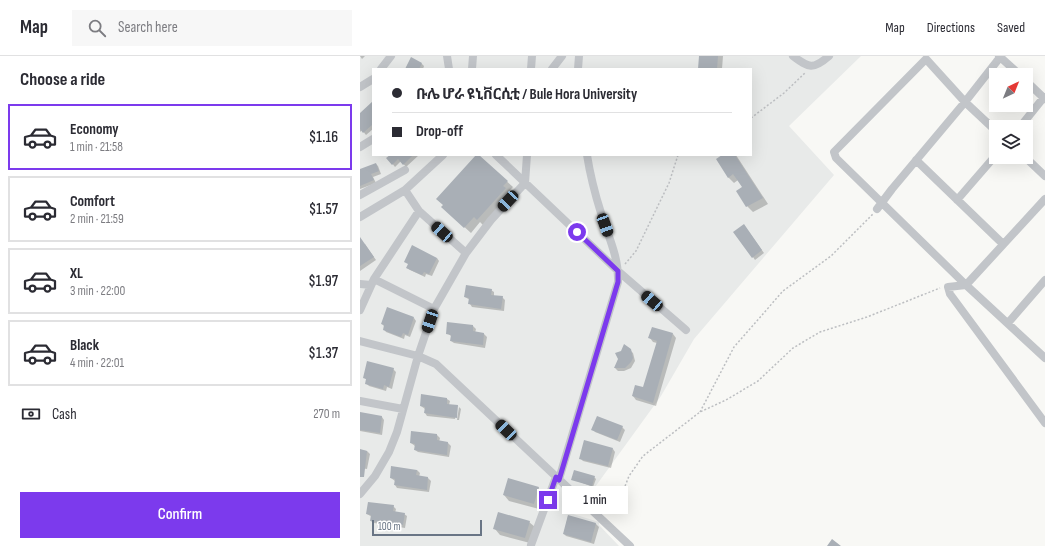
<!DOCTYPE html>
<html lang="en">
<head>
<meta charset="utf-8">
<style>
  :root { --surface:#fff; --page:#f7f7f7; --text:#2b2b33; --muted:#7c7c81; --line:#e1e1e2; --accent:#7c3aed }
  body { margin:0; font-family:"Sofia Sans Condensed","Noto Sans Ethiopic",sans-serif; background:var(--page); color:var(--text); height:100vh; display:flex; flex-direction:column; font-size:15px; white-space:nowrap }
  * { box-sizing:border-box; margin:0 }
  p { font-size:13px; color:var(--muted) }
  .icon { flex:none; width:22px; height:22px; fill:none; stroke:currentColor; stroke-width:2; stroke-linecap:round; stroke-linejoin:round }
  .map { position:relative; flex:1; overflow:hidden }
  .sheet { display:flex; flex-direction:column; background:var(--surface); width:360px }
  .sheet>* { flex:none }
  .top-card { position:absolute; left:12px; top:12px; width:380px; height:88px; border-radius:0px; box-shadow:0 4px 16px #0002; display:grid; align-content:center; height:88px; padding:0 20px; background:var(--surface) }
  .needle { width:26px; rotate:43deg }
  .tools { position:absolute; left:629px; top:12px; display:grid; gap:8px }
  .tools a { display:grid; place-items:center; width:44px; height:44px; border-radius:0px; background:var(--surface); box-shadow:0 4px 16px #0002; font-size:20px }
  .scale { position:absolute; left:12px; bottom:10px; width:110px; box-sizing:border-box; padding-left:4px; border:2px solid #697585; border-top:0; font-size:11px; line-height:14px; white-space:nowrap; color:#697585; -webkit-text-stroke:3px #fff; paint-order:stroke }
  .end { position:absolute; width:18px; height:18px; margin:-9px; border:5px solid #7c3aed; background:#fff; box-shadow:0 0 0 2px #fff }
  .from { border-radius:50% }
  .bubble { position:absolute; height:28px; border-radius:0px; background:var(--surface); box-shadow:0 4px 16px #0002; font-size:13px; font-weight:600; line-height:28px; text-align:center }
  .car { position:absolute; width:12px; height:24px; margin:-12px -6px; border-radius:5px; box-shadow:0 0 3px 1px #0007; background:linear-gradient(#222 24%,#8ab4d8 0 40%,#222 0 76%,#8ab4d8 0 86%,#222 0) }
  .top-card b { display:flex; align-items:center; gap:14px; height:38px; font-size:15px }
  .top-card b+b { border-top:1px solid var(--line) }
  .top-card i { width:10px; height:10px; background:var(--text) }
  ul { padding:0; list-style:none }
  li { display:flex; align-items:center; gap:12px; height:66px; margin:0 8px 6px; padding:0 12px; border:2px solid var(--line); border-radius:0px }
  li div { flex:1 }
  li b { display:block; font-size:15px }
  li em { font-style:normal; font-weight:600 }
  li.active { border-color:var(--accent) }
  li>.icon { width:36px; height:36px; stroke-width:1.5 }
  h2 { padding:0 20px; font-size:18px; line-height:48px }
  .pay { display:flex; align-items:center; gap:10px; height:44px; padding:0 20px; font-size:15px }
  .pay p { margin-inline-start:auto }
  .primary-button { display:flex; gap:8px; margin-top:auto; padding:8px 20px }
  .primary-button a { flex:1; height:46px; border-radius:0px; background:var(--accent); color:#fff; font-size:16px; font-weight:600; line-height:46px; text-align:center }
  header { display:flex; align-items:center; gap:24px; box-sizing:border-box; height:56px; padding:0 20px; background:var(--surface); border-bottom:1px solid var(--line) }
  header strong { font-size:19px }
  nav { display:flex; gap:22px; margin-inline-start:auto; font-size:14px }
  .search { width:280px; height:36px; background:var(--page); display:flex; align-items:center; gap:10px; box-sizing:border-box; padding:0 14px; border-radius:0px; color:var(--muted); font-size:15px }
  main { display:flex; flex:1; min-height:0 }
  .map>svg:first-child { display:block }
  .built { fill:#e8eae9; fill-rule:evenodd }
  .shadow { fill:#0003 }
  .building { fill:#a9afb6 }
  .lines { fill:none; stroke-linecap:round; stroke-linejoin:round }
  .path { stroke:#bcbec1; stroke-width:1.5; stroke-dasharray:2 2; stroke-linecap:butt }
  .minor { stroke:#c2c5c9; stroke-width:8 }
  .route { stroke:#7c3aed; stroke-width:5 }
</style>
</head>
<body>
<header>
<strong>Map</strong>
<div class="search"><svg class="icon" aria-label="search" viewBox="0 0 24 24"><circle cx="10" cy="10" r="6"/><path d="M15 15l6 6"/></svg>Search here</div>
<nav><a>Map</a><a>Directions</a><a>Saved</a></nav>
</header>
<main>
<section class="sheet">
<h2>Choose a ride</h2>
<ul>
<li class="active"><svg class="icon" aria-label="car" viewBox="0 0 24 24"><path d="M5 17H2v-5l4-1 3-4h7l3 4 3 1v5h-3M9 17h6M6 11h13"/><circle cx="7" cy="17" r="2"/><circle cx="17" cy="17" r="2"/></svg><div><b>Economy</b><p>1 min · 21:58</p></div><em>$1.16</em></li>
<li><svg class="icon" aria-label="car" viewBox="0 0 24 24"><path d="M5 17H2v-5l4-1 3-4h7l3 4 3 1v5h-3M9 17h6M6 11h13"/><circle cx="7" cy="17" r="2"/><circle cx="17" cy="17" r="2"/></svg><div><b>Comfort</b><p>2 min · 21:59</p></div><em>$1.57</em></li>
<li><svg class="icon" aria-label="car" viewBox="0 0 24 24"><path d="M5 17H2v-5l4-1 3-4h7l3 4 3 1v5h-3M9 17h6M6 11h13"/><circle cx="7" cy="17" r="2"/><circle cx="17" cy="17" r="2"/></svg><div><b>XL</b><p>3 min · 22:00</p></div><em>$1.97</em></li>
<li><svg class="icon" aria-label="car" viewBox="0 0 24 24"><path d="M5 17H2v-5l4-1 3-4h7l3 4 3 1v5h-3M9 17h6M6 11h13"/><circle cx="7" cy="17" r="2"/><circle cx="17" cy="17" r="2"/></svg><div><b>Black</b><p>4 min · 22:01</p></div><em>$1.37</em></li>
</ul>
<div class="pay"><svg class="icon" aria-label="cash" viewBox="0 0 24 24"><path d="M3 7h18v10H3z"/><circle cx="12" cy="12" r="2"/></svg>Cash<p>270 m</p></div>
<div class="primary-button"><a>Confirm</a></div>
</section>
<div class="map">
<svg width="685" height="490" viewBox="0 0 685 490">
  <rect width="100%" height="100%" fill="#f8f8f5"/>
  <!-- built -->
  <path class="built" d="M0,0H501L429,70L474,119L334,283L301,340L230,438L225,435L210,453L211,454L210,457L239,466V469L259,490H0ZM13,13H391V99H13Z"/>
  <!-- shadow -->
  <path class="shadow" d="M0,0H5L2,3Z
    M340,0H363L362,13H339Z
    M51,3L62,8L64,10L63,13H47Z
    M13,46V73L6,79L2,74L0,76V58Z
    M31,99H59L46,111L41,105L35,111L28,102Z
    M117,99L153,131L148,136L151,138L123,169L120,166L111,177L88,156Z
    M363,99H376L408,148L393,156L387,150L377,135L383,131L378,124L374,127L368,121Z
    M16,108L18,110L21,118L13,121L16,127L0,133V114Z
    M386,172L404,197L395,204L393,201Z
    M0,187L5,188L16,204L0,215Z
    M77,202L79,205L72,220L66,218L65,221L50,214L47,212L49,208Z
    M131,234L134,236V240L142,241L145,244L144,255L112,251L110,248V244L105,241Z
    M54,262L56,265L50,281L45,279L44,283L26,276L24,273L25,271L22,268Z
    M113,270L116,273L115,277L124,278L127,281L125,292L94,287L91,285V280L87,277Z
    M313,278L316,282L296,350L276,344L273,340L284,332L297,287L293,286L290,282Z
    M270,294L273,297L275,305L271,312L264,315H258L255,312L259,303Z
    M33,313L36,316L32,333L27,331L26,335L9,330L6,327L7,324L4,321Z
    M87,343L90,345L89,349L99,351H97L95,363L67,360L65,357V353L61,350Z
    M99,351L101,353L99,364H97Z
    M0,357L22,361L24,364L22,379L0,375Z
    M262,371L265,374L260,386L235,376L233,373Z
    M77,379L80,382L79,386L88,387L91,390L89,401L58,396L55,394V390L51,387Z
    M253,393L255,396L251,412L223,405L220,402Z
    M0,394L7,395L10,398L7,413L0,412Z
    M57,414L60,417L59,421L68,422L71,425L69,436L37,432L35,429V425L31,422Z
    M234,421L236,423L233,431L212,423Z
    M178,432L184,437L179,453L149,445L144,439Z
    M33,450L36,453L35,457L44,458L47,460L45,472L14,467L11,465L12,461L7,458Z
    M208,460L236,468L239,471L234,488L206,480L204,478Z
    M169,466L175,471L170,487L140,479L135,473Z"/>
  <!-- building -->
  <path class="building" d="M339,0H358L357,13H338Z
    M51,1L62,7L59,13H45Z
    M13,45V68L3,77L0,73V57Z
    M30,99H53L43,109L38,103L32,109L26,102Z
    M116,99H119L148,125L143,130L146,132L117,164L114,161L104,172L81,151L83,149L76,143Z
    M362,99H375L403,142L386,151L376,135L382,131L373,118L368,122L356,103Z
    M16,107L19,115L11,118L14,124L0,130V113Z
    M384,168L402,194L392,202L373,176Z
    M0,181L14,201L0,210Z
    M52,189L77,202L69,218L64,216L62,219L46,212L48,208L44,206Z
    M106,229L132,233L131,239L143,240L141,253L108,248L109,242L104,241Z
    M27,251L54,261L48,279L43,277L41,281L23,274L24,269L21,268Z
    M87,266L113,269V275L124,277L123,289L90,285L91,279L86,278Z
    M292,271L313,277L293,347L272,340L275,329L283,331L297,285L288,282Z
    M264,288L271,293L273,302L271,306L265,312H254L258,303L255,297L261,295Z
    M7,305L34,312L29,331L24,329L23,333L5,328L6,323L3,322Z
    M61,338L87,342V348L98,349L97,362L64,357L65,351L60,350Z
    M0,356L22,360L20,377L0,374Z
    M237,360L263,370L257,384L231,374Z
    M51,375L77,378V384L88,386L87,399L54,394L55,388L50,387Z
    M224,384L253,392L248,410L219,403Z
    M0,393L7,395L4,421H0Z
    M31,410L57,414L56,419L68,421L67,434L34,429L35,423L30,422Z
    M214,414L235,420L232,430L211,424Z
    M148,422L179,431L174,448L143,439Z
    M8,446L34,449L33,455L45,457L43,469L10,465L11,459L6,458Z
    M138,456L170,465L165,482L133,473Z
    M208,459L236,467L231,486L203,478Z
    M472,483L481,490H467Z"/>
  <g class="lines">
    <!-- path -->
    <path class="path" d="M391,62L424,37L446,16
      M265,208L276,195L309,127L318,99
      M340,356L374,291L423,235L471,200L513,158
      M241,454L254,448L260,443L269,420L283,400L340,356L366,344L398,325L433,292L460,276L507,261L580,232"/>
    <!-- minor -->
    <path class="minor" d="M87,0L89,13
      M433,0C449,12 453,14 469,0
      M639,0L660,19
      M21,13L31,0
      M112,13L113,0
      M171,13L172,0
      M192,13L202,0
      M218,13L219,0
      M666,25L685,43
      M0,31L13,23
      M660,71L684,41
      M636,75L605,46L566,3L474,96L476,102L606,229L685,302
      M0,91L13,83
      M136,99L258,215L326,274
      M665,101L685,120
      M556,104L643,188
      M45,134L59,155L106,197
      M0,139L45,114
      M685,143L606,229L588,231L590,238L685,367
      M597,144L636,99
      M517,153L532,133L605,46L641,0
      M0,161L45,134L83,99
      M14,223L74,253
      M0,228L11,229
      M0,254L14,223L59,155
      M648,267L685,224
      M0,285L58,300L76,308L270,490
      M0,345L43,353
      M199,423L258,226C259,201 248,180 241,157C235,138 230,118 227,99
      M0,438L15,420L29,396L37,376L58,300L74,253L106,197L131,164L165,127L167,99
      M171,489L196,421"/>
  </g>
  <g class="lines">
    <!-- route -->
    <path class="route" d="M188,444L196,421L199,424L258,226V215L217,176"/>
  </g>
</svg>
<div class="tools">
<a><svg class="needle" viewBox="-14 -14 28 28"><path d="M0-13l5 13h-10z" fill="#e53935"/><path d="M0 13l5-13h-10z" fill="#7c7c81"/></svg></a>
<a><svg class="icon" aria-label="layers" viewBox="0 0 24 24"><path d="M12 4l9 5-9 5-9-5zM3 14l9 5 9-5"/></svg></a>
</div>
<div class="scale">100 m</div>
<i class="end from" style="left:217px;top:176px"></i>
<i class="end" style="left:188px;top:444px"></i>
<div class="bubble" style="left:202px;top:430px;width:66px">1 min</div>
<i class="car" style="left:148px;top:145px;rotate:223deg"></i>
<i class="car" style="left:245px;top:169px;rotate:160deg"></i>
<i class="car" style="left:82px;top:176px;rotate:312deg"></i>
<i class="car" style="left:292px;top:245px;rotate:311deg"></i>
<i class="car" style="left:70px;top:265px;rotate:199deg"></i>
<i class="car" style="left:146px;top:374px;rotate:314deg"></i>
<div class="top-card">
<b><i class="from"></i>ቡሌ ሆራ ዩኒቨርሲቲ / Bule Hora University</b>
<b><i></i>Drop-off</b>
</div>
</div>
</main>
</body>
</html>
